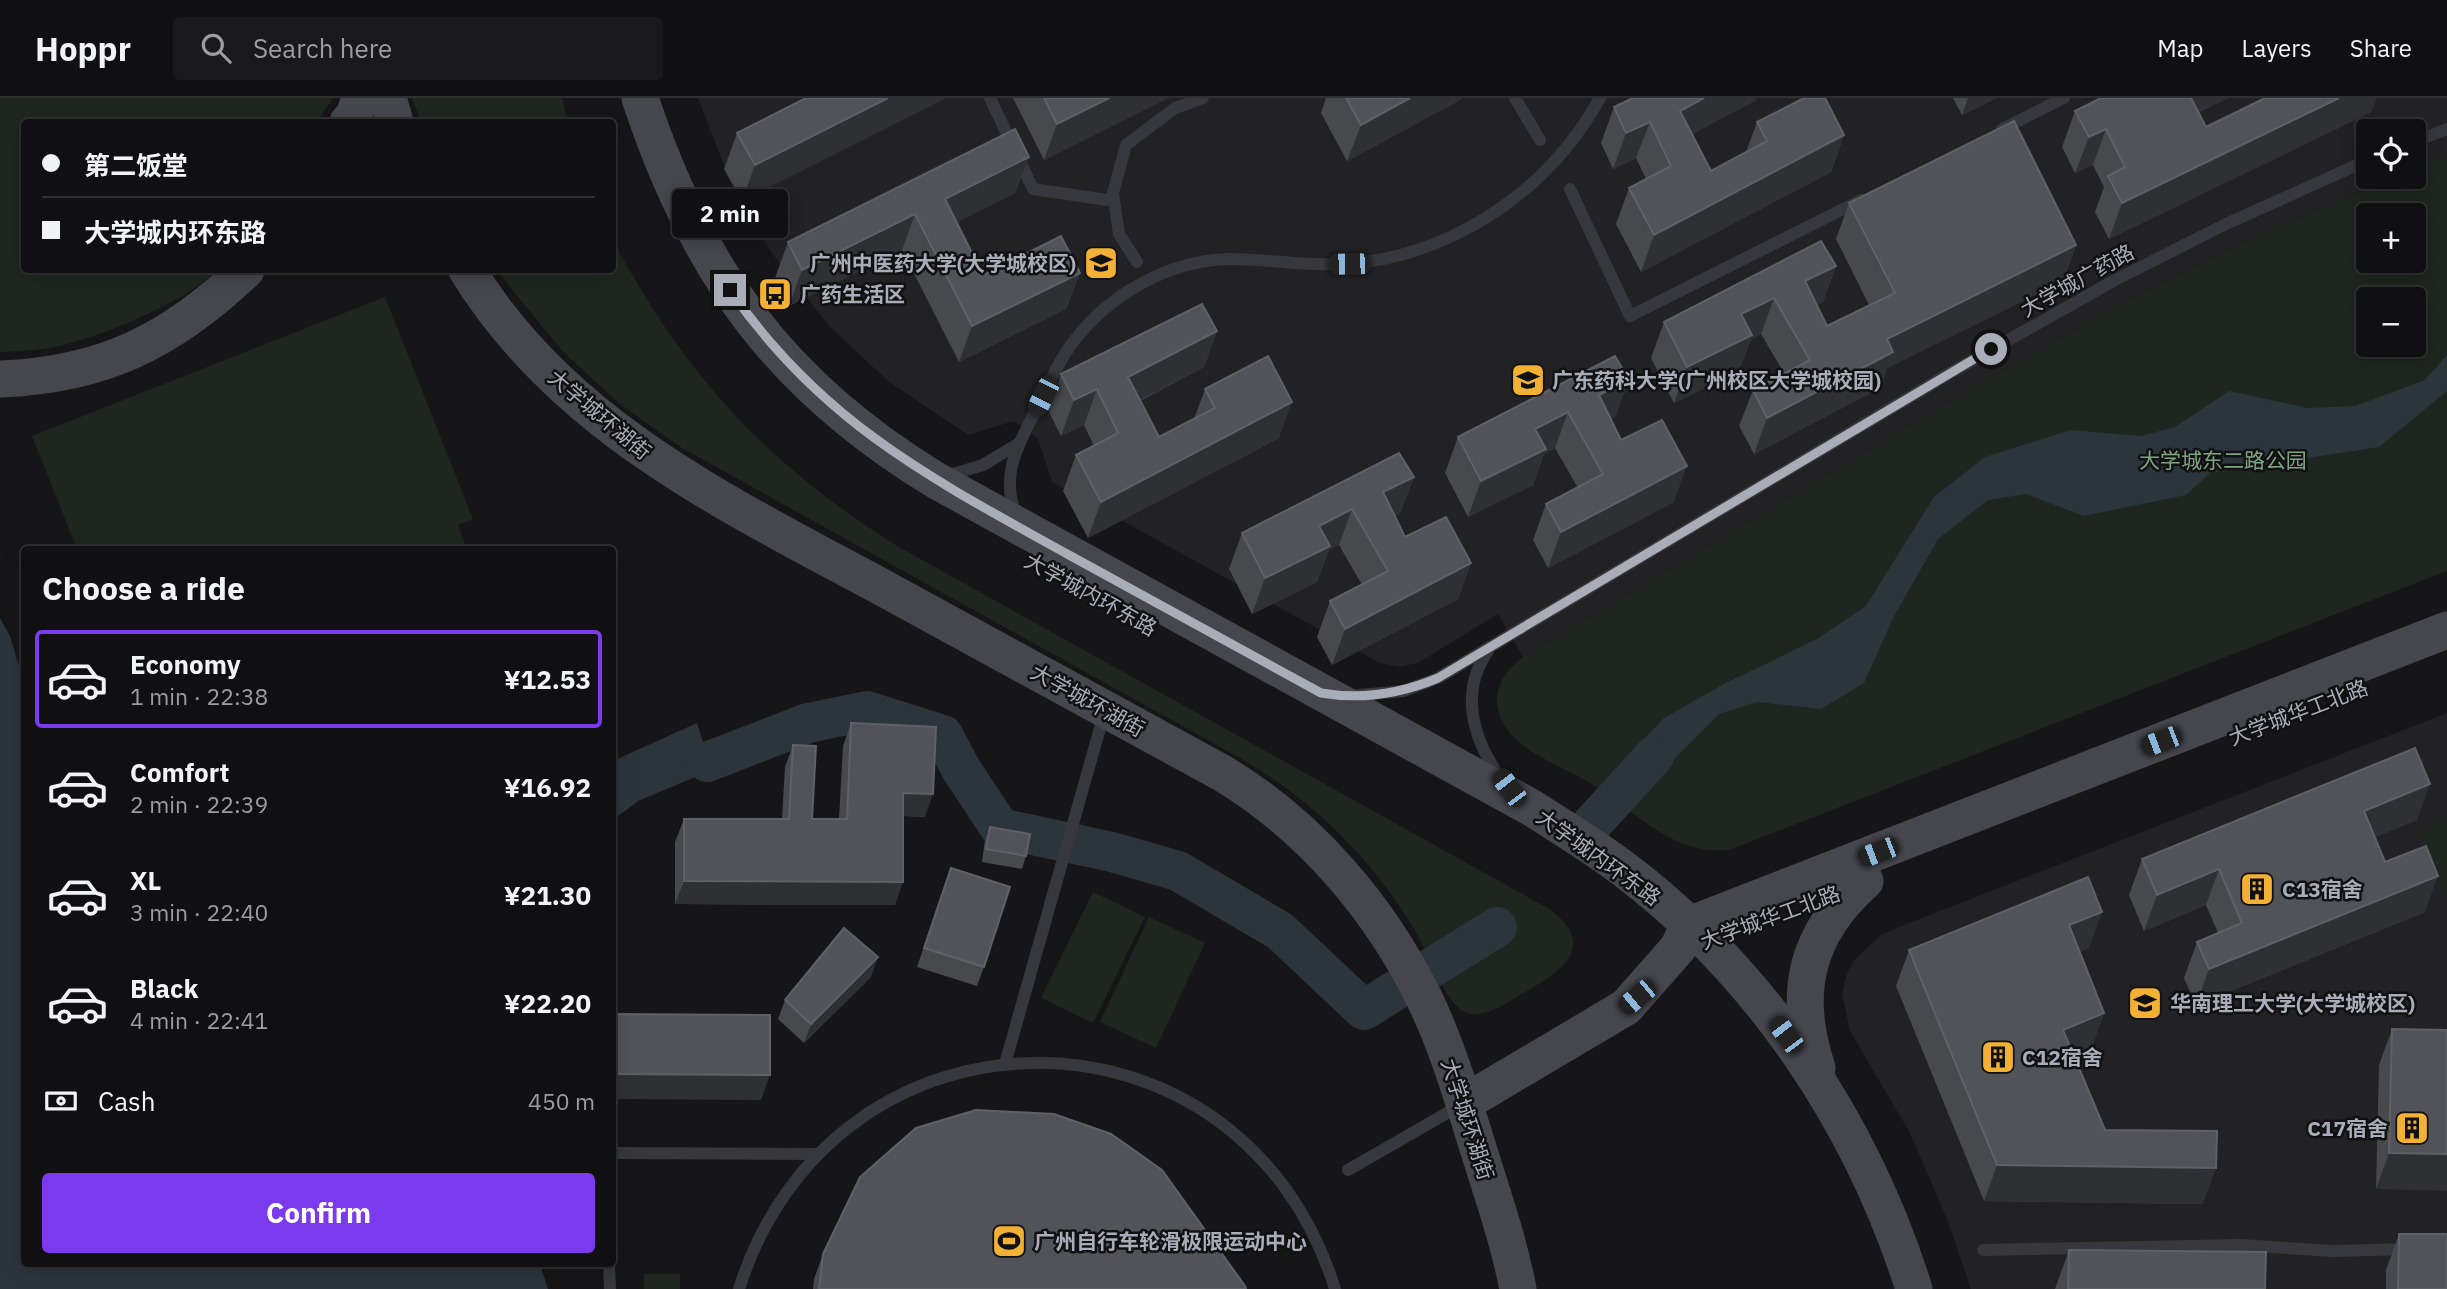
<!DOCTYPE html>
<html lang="en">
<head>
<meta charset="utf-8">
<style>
  :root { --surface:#101012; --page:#19191b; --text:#f1f3f6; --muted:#9c9d9f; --line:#303032; --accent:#7c3aed }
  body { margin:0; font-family:"IBM Plex Sans","Noto Sans SC",sans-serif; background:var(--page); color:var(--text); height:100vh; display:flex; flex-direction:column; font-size:26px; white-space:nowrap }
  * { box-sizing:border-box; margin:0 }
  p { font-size:23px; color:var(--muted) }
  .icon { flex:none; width:38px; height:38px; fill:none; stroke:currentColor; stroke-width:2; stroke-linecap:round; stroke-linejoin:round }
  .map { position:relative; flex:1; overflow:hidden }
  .side { position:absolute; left:21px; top:448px; width:595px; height:721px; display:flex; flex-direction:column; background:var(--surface); border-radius:7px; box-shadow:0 4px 18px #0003,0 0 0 2px var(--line) }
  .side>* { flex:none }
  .banner { position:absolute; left:21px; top:21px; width:595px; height:154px; border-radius:7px; box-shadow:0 4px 18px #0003,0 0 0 2px var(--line); display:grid; align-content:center; height:154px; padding:0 21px; background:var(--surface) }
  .fabs { position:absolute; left:2356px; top:21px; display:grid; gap:14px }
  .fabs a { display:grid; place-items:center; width:70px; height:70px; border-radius:7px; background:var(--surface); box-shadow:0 4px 18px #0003,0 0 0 2px var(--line); font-size:35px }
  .end { position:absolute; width:32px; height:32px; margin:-16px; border:9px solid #a8adb8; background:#111; box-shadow:0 0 0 4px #111 }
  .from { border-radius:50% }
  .bubble { position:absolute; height:49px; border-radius:7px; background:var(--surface); box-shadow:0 4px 18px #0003,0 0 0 2px var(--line); font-size:23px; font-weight:700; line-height:49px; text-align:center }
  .car { position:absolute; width:21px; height:42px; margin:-21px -10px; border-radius:9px; box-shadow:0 0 5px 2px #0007; background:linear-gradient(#222 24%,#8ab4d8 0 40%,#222 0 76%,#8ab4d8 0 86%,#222 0) }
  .banner b { display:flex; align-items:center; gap:24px; height:66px; font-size:26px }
  .banner b+b { border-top:2px solid var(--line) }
  .banner i { width:18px; height:18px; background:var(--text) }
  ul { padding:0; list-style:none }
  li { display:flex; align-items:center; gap:21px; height:98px; margin:0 14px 10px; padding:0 7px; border:4px solid transparent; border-radius:7px }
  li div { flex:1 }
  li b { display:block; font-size:26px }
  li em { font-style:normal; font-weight:700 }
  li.current { border-color:var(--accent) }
  li>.icon { width:63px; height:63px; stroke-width:1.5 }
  h2 { padding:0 21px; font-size:32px; line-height:84px }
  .pay { display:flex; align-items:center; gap:18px; height:77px; padding:0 21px; font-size:26px }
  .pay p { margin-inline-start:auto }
  .button { display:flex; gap:14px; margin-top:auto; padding:14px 21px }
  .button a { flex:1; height:80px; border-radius:7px; background:var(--accent); color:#fff; font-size:28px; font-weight:700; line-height:80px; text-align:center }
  header { display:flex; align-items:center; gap:42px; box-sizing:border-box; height:98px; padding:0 35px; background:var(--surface); border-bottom:2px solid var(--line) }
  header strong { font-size:33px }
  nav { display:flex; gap:38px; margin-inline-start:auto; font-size:24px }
  .search { width:490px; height:63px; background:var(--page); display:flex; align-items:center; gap:18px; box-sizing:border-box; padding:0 24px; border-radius:7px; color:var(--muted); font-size:26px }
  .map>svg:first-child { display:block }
  .built { fill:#222225 }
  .green { fill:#1e261f; fill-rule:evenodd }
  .water { fill:#2c353c }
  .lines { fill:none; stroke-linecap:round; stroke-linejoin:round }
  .river { stroke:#2c353c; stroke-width:40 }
  .lane { stroke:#37383d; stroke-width:12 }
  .secondary { stroke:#45474d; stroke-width:37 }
  .wall { fill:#47494d }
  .shaded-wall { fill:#2f3033 }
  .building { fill:#525359; stroke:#5f6168; stroke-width:2 }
  .route { stroke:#a8adb8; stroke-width:9 }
  .labels { text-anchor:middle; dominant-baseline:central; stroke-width:5; stroke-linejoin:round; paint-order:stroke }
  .poi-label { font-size:21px; font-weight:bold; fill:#a8adb8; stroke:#111113; text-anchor:start }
  .street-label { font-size:21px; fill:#a8adb8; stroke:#111113 }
  .park-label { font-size:21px; fill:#7fa381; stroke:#111113 }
</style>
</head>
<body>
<header>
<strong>Hoppr</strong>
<div class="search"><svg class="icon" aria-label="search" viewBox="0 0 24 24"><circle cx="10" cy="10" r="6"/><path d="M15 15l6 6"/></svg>Search here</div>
<nav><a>Map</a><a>Layers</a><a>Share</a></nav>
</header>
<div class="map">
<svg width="2447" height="1191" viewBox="0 0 2447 1191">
  <rect width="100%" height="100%" fill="#161618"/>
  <!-- built -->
  <path class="built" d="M698,0H2447V56L2413,70V33H2368V79H2391L2236,148L2126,203L1962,296L1523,559L1498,516L1418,565L1399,569L1380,565L1052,384L1038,341L1014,323L968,337L888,283L829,228L771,154L732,88Z
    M2447,615V1191H1971L1947,1121L1910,1035L1850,933L1842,896L1846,878L1854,862L1881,837L1899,829Z"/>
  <!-- green -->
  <path class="green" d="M0,0H333L317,24H24V172H217C184,206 91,244 43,251C29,253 14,253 0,254Z
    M412,0H562L568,24H421Z
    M2447,56V473L1729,752C1674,758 1637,715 1593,687C1561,666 1499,650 1497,603C1497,584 1508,571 1523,559L1962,296L2126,203L2236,148L2391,79H2413V70ZM2368,117H2413V163H2368ZM2368,201H2413V247H2368Z
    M613,142C685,278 768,367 899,449L1551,812C1597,848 1563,872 1527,893C1510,902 1485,923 1464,914C1447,906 1428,856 1418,838C1375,763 1314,703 1240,660L682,350L621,307L564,255L496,172H612Z
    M385,199L473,421L458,427L467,451H77L32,338Z
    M2447,720V802L2418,731Z
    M1093,794L1145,819L1093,925L1041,900Z
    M1149,819L1205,845L1156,950L1100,924Z
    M644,1176H680V1191H644Z"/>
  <!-- water -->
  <path class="water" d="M2447,257V293L2379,349L2210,375L2186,397L2084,418L2026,396L1988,402L1938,441L1894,518L1864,585L1821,611L1757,604L1719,616L1631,704L1598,690L1664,620L1724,586L1817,541L1866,508L1934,399L1985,359L2071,332L2141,338L2175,329L2229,293L2308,310L2355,308L2425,282Z
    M0,520L10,538L24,585V1166H540L548,1191H0Z
    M697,625L712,672L638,703L613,722V663Z"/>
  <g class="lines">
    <!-- river -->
    <path class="river" d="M707,664L808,625L867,613L943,637L961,671L1000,730L1112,754L1178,773L1280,833L1364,912L1497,829
      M1592,726L1654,658"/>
    <!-- lane -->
    <path class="lane" d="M990,0L1033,91L1114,103
      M1515,0L1540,42
      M2002,31L2064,0
      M2413,44L2447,31
      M1570,91L1630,218L1861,102
      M1137,164L1119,136L1113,95L1126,47L1175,10L1203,0
      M946,378L983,367L1018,346
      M1016,417C1000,377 1018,347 1036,312C1048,289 1058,263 1074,243C1110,196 1168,163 1228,161C1269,161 1309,169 1350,166C1455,156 1549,92 1600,0
      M1488,553C1459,594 1473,642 1500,679
      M1349,598L1404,593L1438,580L1950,275L2115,182L2226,126L2368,62
      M1005,966L1104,616
      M612,1055L817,1056
      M1348,1072L1461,1007
      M1983,1152L2241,1147L2333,1153L2409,1151
      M609,1166L610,1191
      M739,1191C834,890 1242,889 1335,1191"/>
    <!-- secondary -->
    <path class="secondary" d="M388,0L395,24
      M640,0C697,173 780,288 937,383L1532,710C1563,730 1595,749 1625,772C1763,877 1862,1026 1914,1191
      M348,24L354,17L360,0
      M467,172C564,330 730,407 887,492C999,553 1110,614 1222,675C1310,728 1380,810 1425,902C1448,950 1463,1002 1479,1053C1493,1098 1509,1144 1518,1191
      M0,281C104,277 171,243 246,172
      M1817,970C1792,894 1806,836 1865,783
      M1464,1005L1626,909L1678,850L1689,827L2447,532"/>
  </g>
  <!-- wall -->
  <path class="wall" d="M806,0L742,103L724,71L737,35Z
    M1013,0H1168L1044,62Z
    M1326,0H1461L1460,2L1347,63L1321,15Z
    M1953,0H1996L1962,17Z
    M2101,0H2228L2199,14L2206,29L2265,0H2376L2371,14L2109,141L2095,114L2104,89L2093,67L2075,75L2062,49L2075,13Z
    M1756,2L1692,36L1711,73L1746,54L1757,24L1844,37L1831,74L1641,174L1616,126L1629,90L1646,81L1636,60L1613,71L1601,45L1614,9Z
    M1029,59L1015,95L957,124L983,177L1080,175L1066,211L959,264L902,152L789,208L775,180L788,144Z
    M1849,105L2076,147L2063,183L1887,270L1880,290L1754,356L1739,328L1753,292L1784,275L1761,236L1751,241L1739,273L1674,305L1651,260L1664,224L1836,168L1823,204L1817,207L1827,228L1869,207L1836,141Z
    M1217,233L1204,269L1140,303L1159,339L1194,321L1205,291L1279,340L1088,440L1063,393L1076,357L1094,348L1084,327L1061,338L1048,312L1061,276Z
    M1615,258L1616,318L1611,321L1621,342L1674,404L1548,470L1533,442L1546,406L1578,390L1555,350L1544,356L1533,387L1468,419L1445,375L1458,339Z
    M1414,379L1400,415L1395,418L1405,439L1471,465L1458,501L1332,567L1317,539L1330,503L1362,487L1339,447L1329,452L1317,484L1252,516L1229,471L1242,435Z
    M851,625L925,719L903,718L895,807L675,806V744L684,721H782L785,669L793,647L812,721H839L843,648Z
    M2417,722L2375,739L2385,764L2425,814L2196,907L2184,880L2197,844L2218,835L2206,807L2144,833L2129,797L2142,761Z
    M990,729L1026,758L1022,771L982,764L985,742Z
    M951,770L984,869L977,888L917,869Z
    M2089,850L2079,854L2104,915L2091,951L2074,958L2105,1032L2203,1106L1984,1103L1896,888L1909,852Z
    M871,879L804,945L778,921L785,902Z
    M2392,931L2447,932L2376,1091L2379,967Z
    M2399,1136L2447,1191H2386V1172Z
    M2069,1152L2265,1191H2055L2056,1188Z
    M823,1156L1246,1191H813L814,1181Z"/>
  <!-- shaded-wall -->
  <path class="shaded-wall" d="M888,0H947L742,103L755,67Z
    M1109,0H1168L1044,62L1057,26Z
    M1410,0H1461L1460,2L1347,63L1361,27Z
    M1704,0H1757L1756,2L1667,49L1680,13Z
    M1968,0H1996L1962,17Z
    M2183,0H2228L2173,26Z
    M2339,0H2376L2371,14L2109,141L2122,105Z
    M1650,24L1636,60L1613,71L1626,35Z
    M2106,31L2093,67L2075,75L2089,39Z
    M1844,37L1831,74L1641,174L1654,137Z
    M1029,59L1015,95L932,137L945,101Z
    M915,116L902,152L789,208L802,172Z
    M2076,147L2063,183L1887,270L1880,290L1754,356L1767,320L1887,241Z
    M1836,168L1823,204L1792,219L1805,183Z
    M1080,175L1066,211L959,264L972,228Z
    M1774,200L1761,236L1751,241L1739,273L1674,305L1687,269L1741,216Z
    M1217,233L1204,269L1115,315L1128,279Z
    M1629,282L1616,318L1586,333L1599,297Z
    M1097,291L1084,327L1061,338L1074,302Z
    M1292,304L1279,340L1088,440L1101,404Z
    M1568,314L1555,350L1544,356L1533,387L1468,419L1481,383L1535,331Z
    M1687,368L1674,404L1548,470L1561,434Z
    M1414,379L1400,415L1370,430L1383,394Z
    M1352,411L1339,447L1329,452L1317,484L1252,516L1265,480L1319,428Z
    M1471,465L1458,501L1332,567L1345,531Z
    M2430,686L2417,722L2351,749L2364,713Z
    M903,695L933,696L925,719L895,717Z
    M2219,771L2206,807L2144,833L2157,797Z
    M2438,778L2425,814L2196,907L2209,871Z
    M684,783L903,784L895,807L675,806Z
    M2102,814L2089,850L2056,863L2069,827Z
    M878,859L871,879L804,945L811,926Z
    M2104,915L2091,951L2050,968L2063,932Z
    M612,976L770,977L761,1002L612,1001Z
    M2389,1055L2447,1056V1093L2376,1091Z
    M1997,1067L2216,1070L2203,1106L1984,1103Z"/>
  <!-- building -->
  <path class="building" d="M806,0H888L755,67L737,35Z
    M1044,0H1109L1057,26Z
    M1346,0H1410L1361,27Z
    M1633,0H1704L1680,13L1711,73L1767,43L1757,24L1804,0H1825L1844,37L1654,137L1629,90L1671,68L1650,24L1626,35L1614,9Z
    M2101,0H2191L2206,29L2265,0H2339L2122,105L2108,78L2125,69L2106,31L2089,39L2075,13Z
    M2014,23L2076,147L1887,241L1893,254L1767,320L1753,292L1810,262L1774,200L1741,216L1752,237L1687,269L1664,224L1821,143L1836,168L1805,183L1827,228L1895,195L1849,105Z
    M1015,31L1029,59L945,101L983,177L1061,138L1080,175L972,228L915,116L802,172L788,144Z
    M1202,206L1217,233L1128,279L1159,339L1215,310L1205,291L1268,258L1292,304L1101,404L1076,357L1118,335L1097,291L1074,302L1061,276Z
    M1615,258L1629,282L1599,297L1621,342L1662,322L1687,368L1561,434L1546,406L1603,376L1568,314L1535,331L1546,351L1481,383L1458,339Z
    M1399,355L1414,379L1383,394L1405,439L1446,419L1471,465L1345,531L1330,503L1388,473L1352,411L1319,428L1330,448L1265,480L1242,435Z
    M851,625L936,629L933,696L903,695V784L684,783V721H789L793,647L816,648L812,721H847Z
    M2415,650L2430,686L2364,713L2385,764L2426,748L2438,778L2209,871L2197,844L2242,825L2219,771L2157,797L2142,761Z
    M990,729L1030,736L1026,758L986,751Z
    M951,770L1010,789L984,869L924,850Z
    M2088,779L2102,814L2069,827L2104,915L2063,932L2105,1032L2217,1033L2216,1070L1997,1067L1909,852Z
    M844,830L878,859L811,926L785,902Z
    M612,916L770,917V977L612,976Z
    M2392,931L2447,932V1056L2389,1055Z
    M976,1012L1054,1016L1111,1036L1162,1072L1245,1188L1246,1191H819L823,1156L860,1079L916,1030Z
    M2399,1136H2447V1191H2398Z
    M2069,1152L2266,1154L2265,1191H2068Z"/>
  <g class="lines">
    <!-- route -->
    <path class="route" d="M730,192C822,325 932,381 1069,457C1153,503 1237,549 1321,595C1362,602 1400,596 1438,580L1991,251"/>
  </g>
  <!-- icons -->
  <defs>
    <g id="university-square" transform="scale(1.75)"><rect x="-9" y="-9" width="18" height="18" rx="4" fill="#f2b134" stroke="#111113"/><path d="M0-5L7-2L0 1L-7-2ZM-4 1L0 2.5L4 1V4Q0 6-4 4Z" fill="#111"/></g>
    <g id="bus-square" transform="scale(1.75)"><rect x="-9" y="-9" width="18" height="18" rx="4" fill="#f2b134" stroke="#111113"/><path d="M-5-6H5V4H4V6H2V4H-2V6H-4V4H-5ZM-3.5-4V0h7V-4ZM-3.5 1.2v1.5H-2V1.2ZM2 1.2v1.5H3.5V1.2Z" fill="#111"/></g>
    <g id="building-square" transform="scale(1.75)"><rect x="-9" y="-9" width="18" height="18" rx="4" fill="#f2b134" stroke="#111113"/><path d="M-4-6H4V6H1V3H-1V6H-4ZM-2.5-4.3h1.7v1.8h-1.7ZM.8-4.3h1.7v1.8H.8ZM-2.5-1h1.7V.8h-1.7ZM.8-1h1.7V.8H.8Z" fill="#111"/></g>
    <g id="stadium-square" transform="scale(1.75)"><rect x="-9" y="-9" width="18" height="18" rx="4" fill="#f2b134" stroke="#111113"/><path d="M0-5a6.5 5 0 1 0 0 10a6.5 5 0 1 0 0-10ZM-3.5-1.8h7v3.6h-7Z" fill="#111"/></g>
  </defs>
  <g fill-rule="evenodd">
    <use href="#university-square" x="1101" y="165"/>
    <use href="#bus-square" x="775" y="196"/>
    <use href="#university-square" x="1528" y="282"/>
    <use href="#building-square" x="2257" y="791"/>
    <use href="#university-square" x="2145" y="905"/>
    <use href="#building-square" x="1998" y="959"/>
    <use href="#building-square" x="2412" y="1030"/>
    <use href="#stadium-square" x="1009" y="1143"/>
  </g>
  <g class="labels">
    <!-- poi labels -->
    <g class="poi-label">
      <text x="1076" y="165" text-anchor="end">广州中医药大学(大学城校区)</text>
      <text x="800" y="196">广药生活区</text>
      <text x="1552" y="282">广东药科大学(广州校区大学城校园)</text>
      <text x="2282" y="791">C13宿舍</text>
      <text x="2170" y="905">华南理工大学(大学城校区)</text>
      <text x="2022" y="959">C12宿舍</text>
      <text x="2388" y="1030" text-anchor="end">C17宿舍</text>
      <text x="1034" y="1143">广州自行车轮滑极限运动中心</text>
    </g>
    <!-- street labels -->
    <g class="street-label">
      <text transform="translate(2077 182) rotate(-29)">大学城广药路</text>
      <text transform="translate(600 316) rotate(40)">大学城环湖街</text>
      <text transform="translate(1091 496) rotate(29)">大学城内环东路</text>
      <text transform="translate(1088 602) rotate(29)">大学城环湖街</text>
      <text transform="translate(2298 614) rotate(-21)">大学城华工北路</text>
      <text transform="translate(1599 759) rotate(36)">大学城内环东路</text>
      <text transform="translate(1770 819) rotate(-20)">大学城华工北路</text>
      <text transform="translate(1468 1021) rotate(72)">大学城环湖街</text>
    </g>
    <!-- park labels -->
    <g class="park-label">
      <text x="2223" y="362">大学城东二路公园</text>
    </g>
  </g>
</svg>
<div class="fabs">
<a><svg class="icon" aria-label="locate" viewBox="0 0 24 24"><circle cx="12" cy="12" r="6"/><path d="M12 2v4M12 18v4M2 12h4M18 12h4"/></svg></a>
<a>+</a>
<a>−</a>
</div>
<i class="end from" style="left:1991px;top:251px"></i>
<i class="end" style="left:730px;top:192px"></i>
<div class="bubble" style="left:672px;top:91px;width:116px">2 min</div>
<i class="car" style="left:1349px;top:166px;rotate:269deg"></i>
<i class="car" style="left:1043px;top:298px;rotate:207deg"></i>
<i class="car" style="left:2161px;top:643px;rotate:249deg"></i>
<i class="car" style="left:1509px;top:690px;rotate:323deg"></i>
<i class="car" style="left:1878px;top:754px;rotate:249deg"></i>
<i class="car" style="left:1637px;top:899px;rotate:230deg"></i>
<i class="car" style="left:1786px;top:937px;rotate:323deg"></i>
<div class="banner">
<b><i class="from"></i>第二饭堂</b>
<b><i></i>大学城内环东路</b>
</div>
<section class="side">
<h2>Choose a ride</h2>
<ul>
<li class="current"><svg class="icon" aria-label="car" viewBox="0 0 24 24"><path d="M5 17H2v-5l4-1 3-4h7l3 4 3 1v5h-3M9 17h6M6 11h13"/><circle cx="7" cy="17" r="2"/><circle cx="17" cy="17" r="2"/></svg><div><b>Economy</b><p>1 min · 22:38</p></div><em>¥12.53</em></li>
<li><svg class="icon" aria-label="car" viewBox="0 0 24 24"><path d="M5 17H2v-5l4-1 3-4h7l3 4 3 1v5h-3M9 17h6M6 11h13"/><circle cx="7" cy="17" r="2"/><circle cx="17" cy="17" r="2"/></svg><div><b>Comfort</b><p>2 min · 22:39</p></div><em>¥16.92</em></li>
<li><svg class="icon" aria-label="car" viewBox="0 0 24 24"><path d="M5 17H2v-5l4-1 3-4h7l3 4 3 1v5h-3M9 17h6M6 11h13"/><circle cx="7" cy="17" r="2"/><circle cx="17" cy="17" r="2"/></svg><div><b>XL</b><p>3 min · 22:40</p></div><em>¥21.30</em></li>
<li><svg class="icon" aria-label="car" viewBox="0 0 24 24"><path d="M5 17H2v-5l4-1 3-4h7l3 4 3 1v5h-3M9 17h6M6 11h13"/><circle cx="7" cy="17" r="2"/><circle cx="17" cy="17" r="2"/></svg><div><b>Black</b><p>4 min · 22:41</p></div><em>¥22.20</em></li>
</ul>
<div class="pay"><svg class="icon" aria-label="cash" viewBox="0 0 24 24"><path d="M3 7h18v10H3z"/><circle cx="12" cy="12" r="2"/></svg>Cash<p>450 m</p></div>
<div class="button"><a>Confirm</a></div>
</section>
</div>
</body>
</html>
